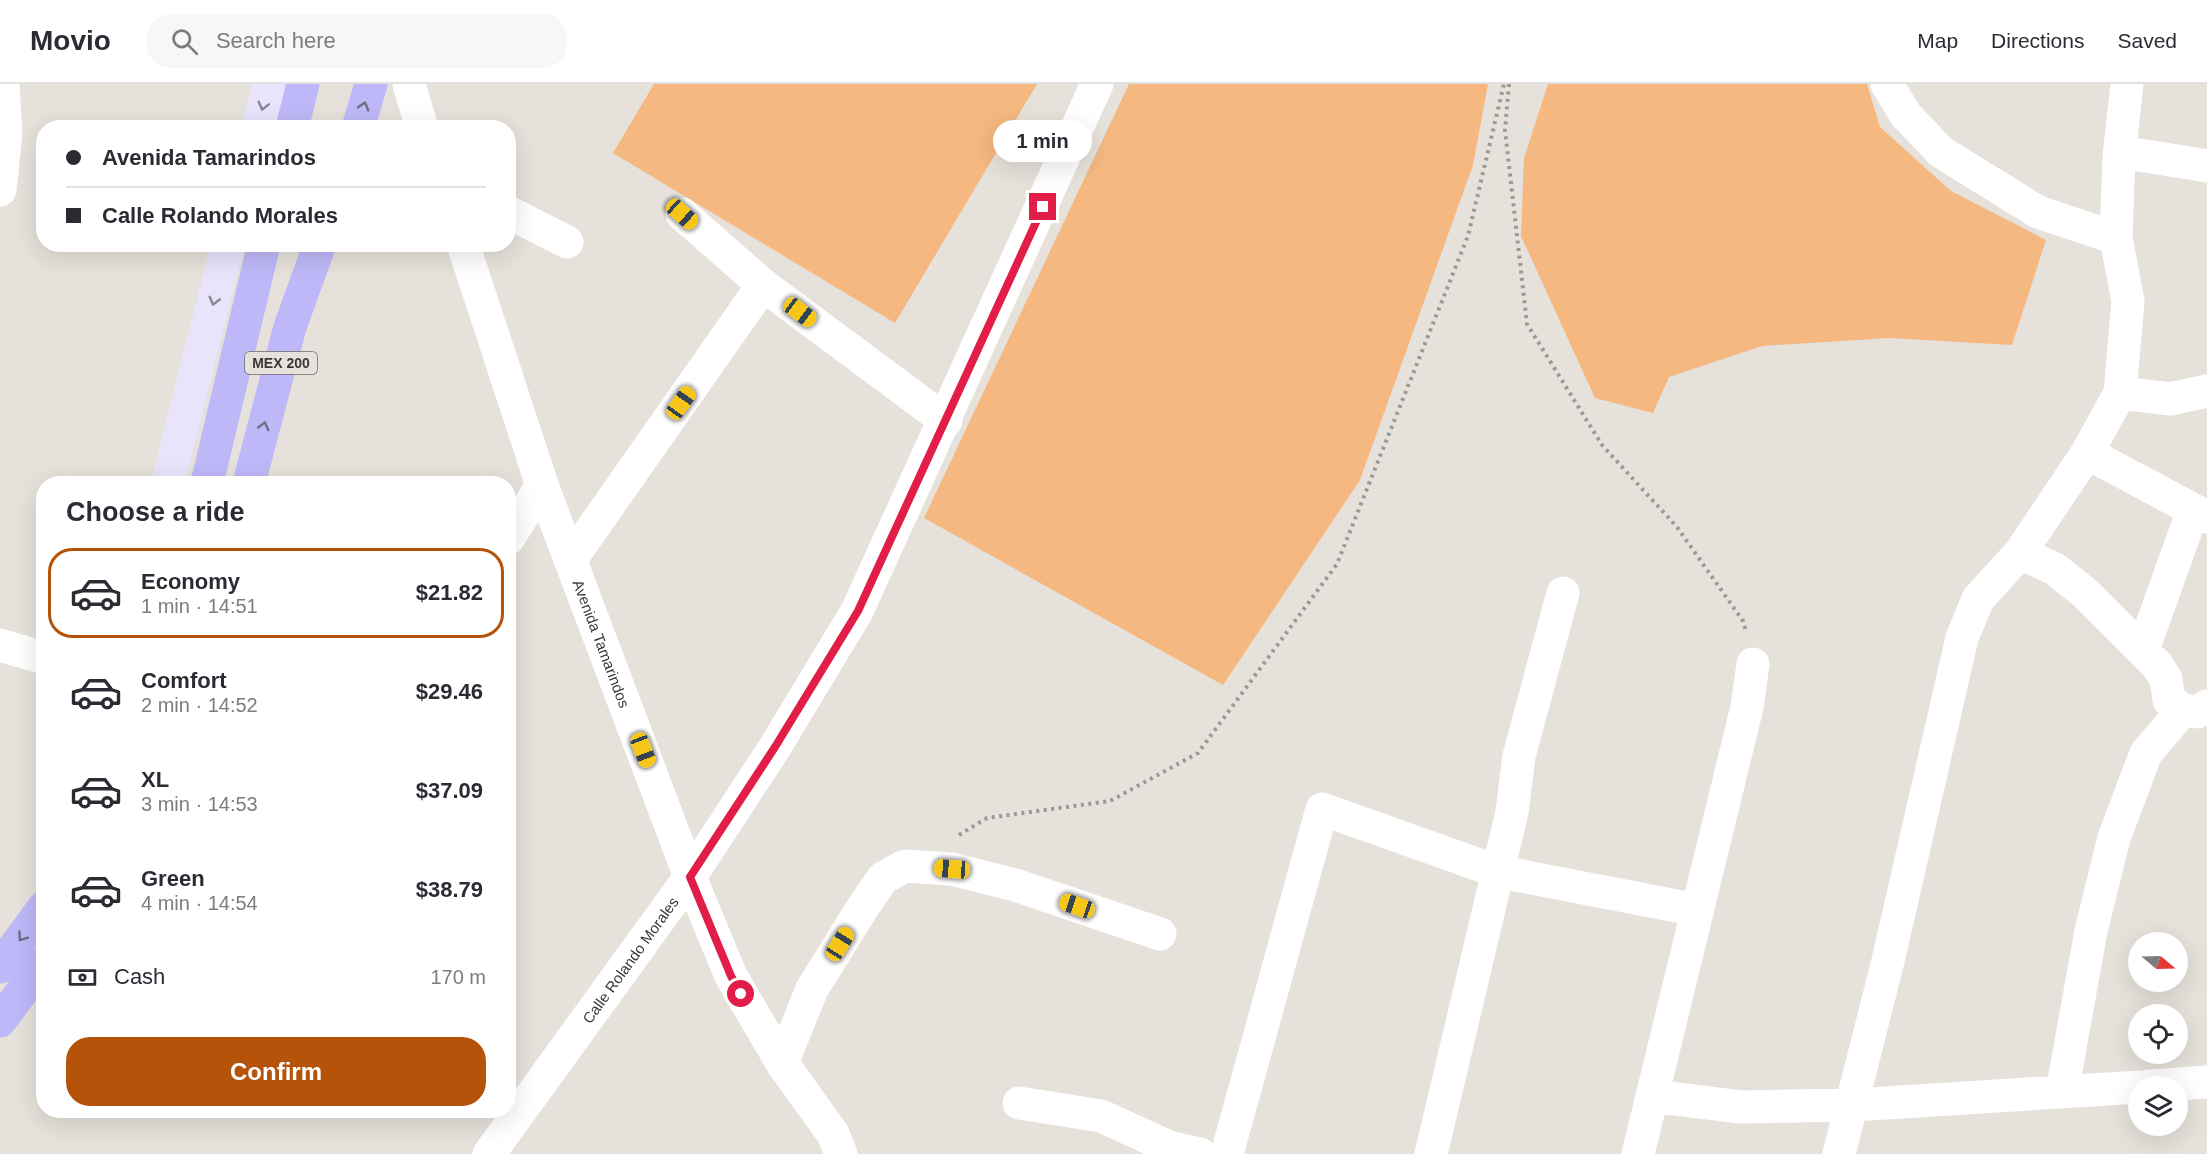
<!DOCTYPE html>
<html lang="en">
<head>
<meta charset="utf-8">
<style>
  :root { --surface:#fff; --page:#f7f7f7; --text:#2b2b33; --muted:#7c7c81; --line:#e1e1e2; --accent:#b45309 }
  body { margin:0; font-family:Helvetica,sans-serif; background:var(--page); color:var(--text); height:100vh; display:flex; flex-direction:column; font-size:22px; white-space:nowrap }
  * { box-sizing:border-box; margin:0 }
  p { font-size:20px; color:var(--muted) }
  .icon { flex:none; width:33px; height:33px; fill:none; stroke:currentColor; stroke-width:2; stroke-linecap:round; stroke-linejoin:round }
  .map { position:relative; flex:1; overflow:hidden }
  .drawer { position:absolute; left:36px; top:392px; width:480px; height:642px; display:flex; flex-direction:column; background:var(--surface); border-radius:24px; box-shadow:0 6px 24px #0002 }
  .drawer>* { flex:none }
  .banner { position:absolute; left:36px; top:36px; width:480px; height:132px; border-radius:24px; box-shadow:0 6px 24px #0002; display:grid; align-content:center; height:132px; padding:0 30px; background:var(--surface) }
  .needle { width:39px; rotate:109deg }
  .buttons { position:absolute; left:2128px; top:848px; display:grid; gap:12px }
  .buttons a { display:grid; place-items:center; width:60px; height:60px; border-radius:50%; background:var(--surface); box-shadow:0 6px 24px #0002; font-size:30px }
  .end { position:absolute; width:27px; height:27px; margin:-14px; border:8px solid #e11d48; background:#fff; box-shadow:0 0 0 3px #fff }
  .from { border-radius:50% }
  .bubble { position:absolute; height:42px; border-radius:21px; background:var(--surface); box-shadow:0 6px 24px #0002; font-size:20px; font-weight:700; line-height:42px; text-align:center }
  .car { position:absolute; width:18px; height:36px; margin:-18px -9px; border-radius:8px; box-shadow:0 0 4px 2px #0007; background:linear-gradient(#f5c518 24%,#345 0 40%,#f5c518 0 76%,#345 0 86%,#f5c518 0) }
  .banner b { display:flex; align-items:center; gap:21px; height:57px; font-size:22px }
  .banner b+b { border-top:2px solid var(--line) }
  .banner i { width:15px; height:15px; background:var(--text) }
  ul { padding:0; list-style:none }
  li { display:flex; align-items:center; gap:18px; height:90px; margin:0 12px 9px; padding:0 18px; border:3px solid transparent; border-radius:24px }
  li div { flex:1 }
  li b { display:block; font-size:22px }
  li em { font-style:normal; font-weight:700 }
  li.selected { border-color:var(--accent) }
  li>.icon { width:54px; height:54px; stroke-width:1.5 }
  h2 { padding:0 30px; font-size:27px; line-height:72px }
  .pay { display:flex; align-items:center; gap:15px; height:66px; padding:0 30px; font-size:22px }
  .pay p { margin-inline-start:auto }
  .primary-button { display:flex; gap:12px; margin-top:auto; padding:12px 30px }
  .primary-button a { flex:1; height:69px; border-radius:24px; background:var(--accent); color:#fff; font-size:24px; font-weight:700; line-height:69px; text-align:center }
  header { display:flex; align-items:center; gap:36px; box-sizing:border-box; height:84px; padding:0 30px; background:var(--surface); border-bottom:2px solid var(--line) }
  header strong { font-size:28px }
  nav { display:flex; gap:33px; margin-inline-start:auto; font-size:21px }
  .search { width:420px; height:54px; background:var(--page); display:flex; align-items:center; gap:15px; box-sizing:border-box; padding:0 21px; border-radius:24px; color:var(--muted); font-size:22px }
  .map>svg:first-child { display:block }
  .green { fill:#f4b880 }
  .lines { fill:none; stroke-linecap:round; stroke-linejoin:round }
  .path { stroke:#9c9893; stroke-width:4; stroke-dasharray:3 4.5; stroke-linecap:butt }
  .minor { stroke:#fff; stroke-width:33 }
  .tertiary { stroke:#fff; stroke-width:33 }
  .secondary { stroke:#e7e4fc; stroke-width:33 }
  .trunk { stroke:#beb8f8; stroke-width:33 }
  .oneway { stroke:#88858f }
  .oneway2 { stroke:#6f6b84 }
  .route { stroke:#e11d48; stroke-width:8 }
  .labels { text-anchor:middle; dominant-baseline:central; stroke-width:4.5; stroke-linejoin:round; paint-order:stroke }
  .shield { fill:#e7e1db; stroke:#6e6b68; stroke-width:1.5 }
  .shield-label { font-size:14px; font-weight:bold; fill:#3a3836 }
  .street-label { font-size:15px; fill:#3a3836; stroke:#e7e1db }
</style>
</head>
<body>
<header>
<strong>Movio</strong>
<div class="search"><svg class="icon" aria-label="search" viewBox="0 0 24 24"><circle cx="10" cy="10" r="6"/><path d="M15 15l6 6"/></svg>Search here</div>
<nav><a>Map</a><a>Directions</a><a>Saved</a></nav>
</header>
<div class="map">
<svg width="2207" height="1070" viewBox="0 0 2207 1070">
  <rect width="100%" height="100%" fill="#e7e1db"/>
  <!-- green -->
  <path class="green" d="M654,0H1037L895,239L613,69Z
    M1129,0H1488L1473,81L1360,396L1223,601L924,434Z
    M1548,0H1867L1880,43L1951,107L2046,156L2012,261L1889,254L1762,262L1669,293L1653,329L1595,314L1521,152L1524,74Z"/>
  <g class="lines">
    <!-- path -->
    <path class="path" d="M1509,0L1505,46L1527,240L1602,361L1677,443L1743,537L1746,547
      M959,751L987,734L1110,717L1198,669L1337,480L1468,152L1504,0"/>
    <!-- minor -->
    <path class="minor" d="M1887,0L1905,30L1941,68L2038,128L2116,154
      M2121,68L2207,82
      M0,106L6,49L3,0
      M508,128L567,158
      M682,130L763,201L946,337
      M2120,309L2170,315L2207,307
      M2087,369L2207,433
      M508,455L542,401
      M2020,469L2055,485L2085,509L2157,581L2166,595L2169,616L2183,626L2198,628L2207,622
      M571,475L763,201
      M0,561L44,574
      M2143,566L2193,426
      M690,793L731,892L782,979L833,1050L841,1070
      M782,979L812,905L863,823L883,794L905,782L952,785L1015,801L1160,850
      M2149,1002L2207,998
      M2062,1008L2091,847L2114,754L2146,669L2183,626
      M1652,1012L1741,1023L1854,1021L2139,1003
      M1019,1019L1101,1032L1169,1063L1200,1070
      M1227,1070L1322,725L1496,787L1697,826
      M1431,1070L1512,728L1519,672L1563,509
      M1638,1070L1747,623L1753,580
      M1839,1070L1887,881L1962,554L1978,515L2020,469L2087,369L2120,309L2128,217L2116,154L2119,72L2127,0"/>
    <!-- tertiary -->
    <g class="tertiary">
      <path d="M409,0L422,44"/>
      <path id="s1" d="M463,160L542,401L690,793"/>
      <path id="s2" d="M489,1070L690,793L775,663L857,527L1097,0"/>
    </g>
    <!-- secondary -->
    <path class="secondary" d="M258,44L269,0
      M168,399L228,160"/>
    <!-- trunk -->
    <path class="trunk" d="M292,44L303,0
      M358,44L371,0
      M207,399L264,160
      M249,399L290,243L320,160
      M0,883L44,823
      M0,937L44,878"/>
  </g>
  <!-- one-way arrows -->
  <defs><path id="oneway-chevron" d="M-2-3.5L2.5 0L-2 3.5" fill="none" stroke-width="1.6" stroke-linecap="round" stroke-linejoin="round" transform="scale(1.5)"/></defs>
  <g class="oneway">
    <use href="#oneway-chevron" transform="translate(263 22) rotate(104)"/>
    <use href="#oneway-chevron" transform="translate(214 217) rotate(104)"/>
  </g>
  <g class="oneway2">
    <use href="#oneway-chevron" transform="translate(364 22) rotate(-73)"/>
    <use href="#oneway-chevron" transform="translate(264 342) rotate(-75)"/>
    <use href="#oneway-chevron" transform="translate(22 853) rotate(126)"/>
  </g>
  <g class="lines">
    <!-- route -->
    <path class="route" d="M741,910L731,892L690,793L775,663L858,527L1043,123"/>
  </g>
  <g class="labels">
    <!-- shield labels -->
    <rect class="shield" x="245" y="268" width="72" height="22" rx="4.5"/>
    <g class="shield-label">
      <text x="281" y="279">MEX 200</text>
    </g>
    <!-- street labels -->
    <g class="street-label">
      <text stroke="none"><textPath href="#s1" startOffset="423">Avenida Tamarindos</textPath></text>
      <text stroke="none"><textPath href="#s2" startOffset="240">Calle Rolando Morales</textPath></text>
    </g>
  </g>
</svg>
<div class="buttons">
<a><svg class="needle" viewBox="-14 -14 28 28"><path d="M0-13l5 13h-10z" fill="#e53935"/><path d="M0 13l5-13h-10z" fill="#7c7c81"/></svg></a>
<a><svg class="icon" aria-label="locate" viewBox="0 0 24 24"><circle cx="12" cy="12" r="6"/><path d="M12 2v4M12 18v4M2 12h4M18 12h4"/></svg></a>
<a><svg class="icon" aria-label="layers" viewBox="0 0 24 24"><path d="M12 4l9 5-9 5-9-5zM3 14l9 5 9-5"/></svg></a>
</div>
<i class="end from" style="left:741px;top:910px"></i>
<i class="end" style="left:1043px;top:123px"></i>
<div class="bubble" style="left:993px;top:36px;width:99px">1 min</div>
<i class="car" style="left:682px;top:130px;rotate:132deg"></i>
<i class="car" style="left:800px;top:228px;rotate:127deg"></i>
<i class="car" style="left:681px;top:319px;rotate:35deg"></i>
<i class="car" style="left:643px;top:666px;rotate:159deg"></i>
<i class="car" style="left:952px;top:785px;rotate:274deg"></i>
<i class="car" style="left:1077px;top:822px;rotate:289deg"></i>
<i class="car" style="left:840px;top:860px;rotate:32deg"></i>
<div class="banner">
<b><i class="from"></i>Avenida Tamarindos</b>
<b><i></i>Calle Rolando Morales</b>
</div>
<section class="drawer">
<h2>Choose a ride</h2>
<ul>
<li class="selected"><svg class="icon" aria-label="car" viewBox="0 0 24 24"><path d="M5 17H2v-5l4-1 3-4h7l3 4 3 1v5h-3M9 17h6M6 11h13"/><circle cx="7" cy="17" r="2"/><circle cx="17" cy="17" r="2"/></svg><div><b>Economy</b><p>1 min · 14:51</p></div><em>$21.82</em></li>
<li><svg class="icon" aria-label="car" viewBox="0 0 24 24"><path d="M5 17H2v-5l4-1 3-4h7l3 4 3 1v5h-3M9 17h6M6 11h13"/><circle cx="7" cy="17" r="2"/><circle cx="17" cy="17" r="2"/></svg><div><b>Comfort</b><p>2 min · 14:52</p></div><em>$29.46</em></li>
<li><svg class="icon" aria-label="car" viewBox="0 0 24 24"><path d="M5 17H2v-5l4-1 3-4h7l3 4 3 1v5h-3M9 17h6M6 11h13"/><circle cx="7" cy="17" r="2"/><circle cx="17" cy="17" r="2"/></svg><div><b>XL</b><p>3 min · 14:53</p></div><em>$37.09</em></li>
<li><svg class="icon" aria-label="car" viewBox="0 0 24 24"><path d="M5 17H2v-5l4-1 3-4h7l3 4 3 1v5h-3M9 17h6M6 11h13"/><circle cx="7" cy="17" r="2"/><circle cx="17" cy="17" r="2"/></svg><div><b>Green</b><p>4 min · 14:54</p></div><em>$38.79</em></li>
</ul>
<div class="pay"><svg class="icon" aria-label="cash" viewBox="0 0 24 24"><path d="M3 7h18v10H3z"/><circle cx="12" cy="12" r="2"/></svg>Cash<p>170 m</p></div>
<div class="primary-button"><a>Confirm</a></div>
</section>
</div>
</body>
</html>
